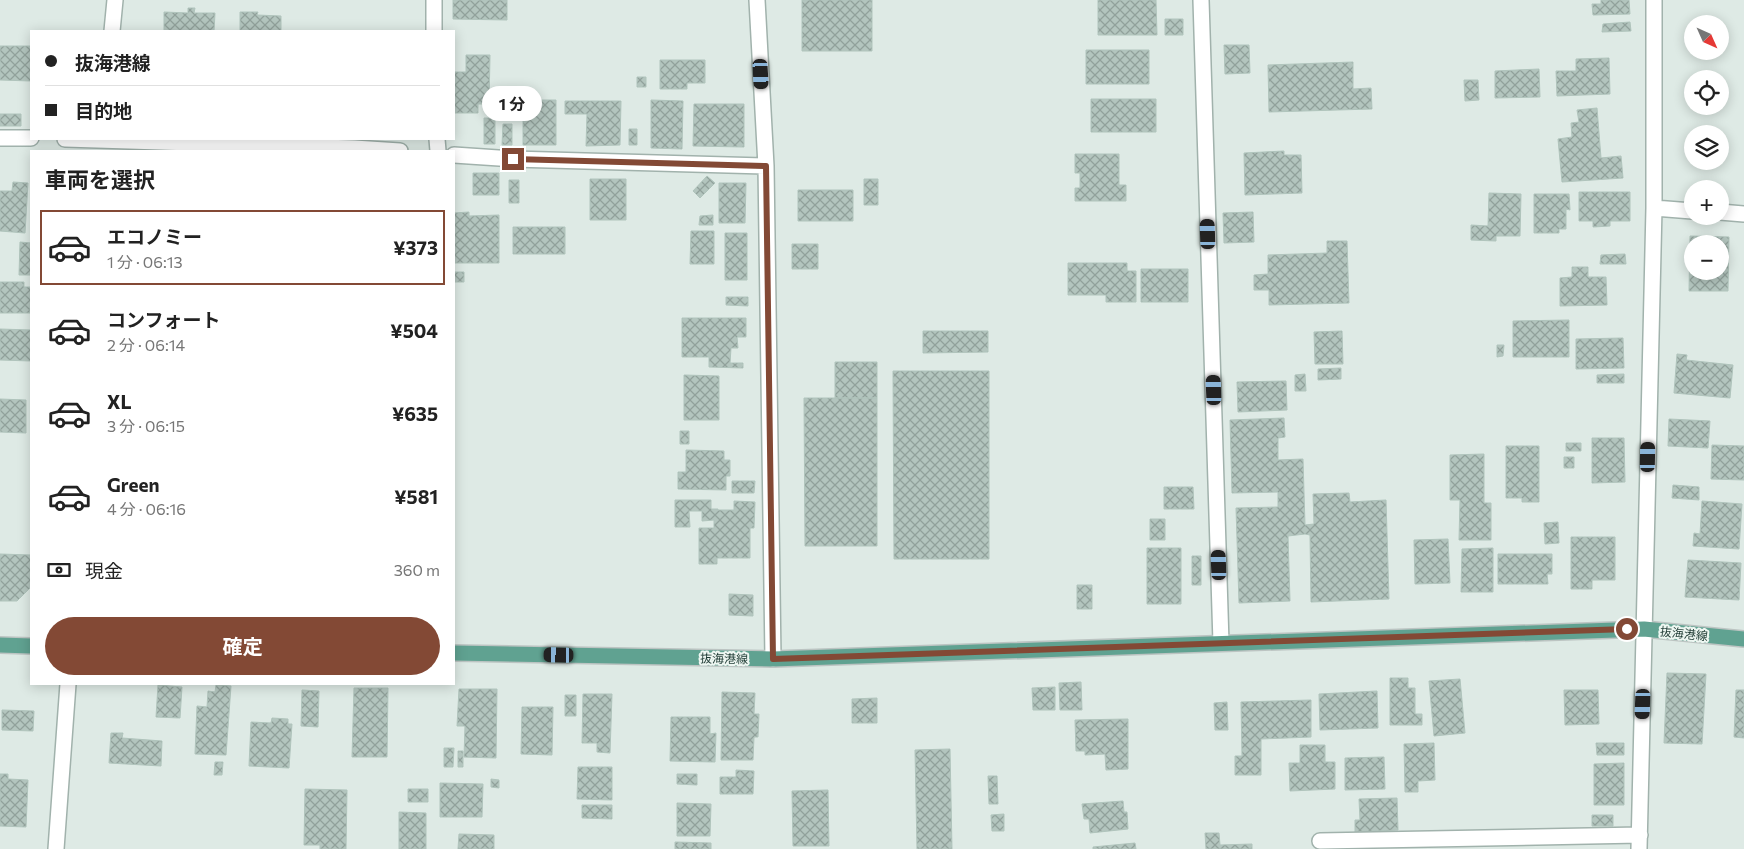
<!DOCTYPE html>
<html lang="ja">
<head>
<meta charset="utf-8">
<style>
  :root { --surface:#fff; --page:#f6f6f6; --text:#222; --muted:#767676; --line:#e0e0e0; --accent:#834935 }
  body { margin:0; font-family:Commissioner,"Noto Sans JP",sans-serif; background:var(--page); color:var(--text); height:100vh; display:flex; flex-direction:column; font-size:19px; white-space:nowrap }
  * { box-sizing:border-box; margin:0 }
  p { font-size:16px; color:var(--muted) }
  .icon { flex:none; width:28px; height:28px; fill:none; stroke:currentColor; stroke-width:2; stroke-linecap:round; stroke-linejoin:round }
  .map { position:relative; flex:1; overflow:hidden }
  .side { position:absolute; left:30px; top:150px; width:425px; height:535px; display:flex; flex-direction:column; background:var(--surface); border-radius:0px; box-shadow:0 2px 12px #0003 }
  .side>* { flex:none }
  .banner { position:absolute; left:30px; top:30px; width:425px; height:110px; border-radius:0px; box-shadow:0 2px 12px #0003; display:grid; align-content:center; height:110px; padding:0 15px; background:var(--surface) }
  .needle { width:32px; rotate:135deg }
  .controls { position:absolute; left:1684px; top:15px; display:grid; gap:10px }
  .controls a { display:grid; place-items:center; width:45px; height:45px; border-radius:50%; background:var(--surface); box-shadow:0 2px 12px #0003; font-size:25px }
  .end { position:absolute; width:22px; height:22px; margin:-11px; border:6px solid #834935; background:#fff; box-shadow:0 0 0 2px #fff }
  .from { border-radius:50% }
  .bubble { position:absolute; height:35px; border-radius:18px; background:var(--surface); box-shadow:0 2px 12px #0003; font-size:16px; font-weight:700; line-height:35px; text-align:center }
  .car { position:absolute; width:15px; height:30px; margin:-15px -8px; border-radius:6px; box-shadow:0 0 4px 1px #0007; background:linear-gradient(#222 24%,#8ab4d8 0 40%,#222 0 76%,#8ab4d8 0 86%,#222 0) }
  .banner b { display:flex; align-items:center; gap:18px; height:48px; font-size:19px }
  .banner b+b { border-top:1px solid var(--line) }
  .banner i { width:12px; height:12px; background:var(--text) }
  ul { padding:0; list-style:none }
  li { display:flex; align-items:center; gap:15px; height:75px; margin:0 10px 8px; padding:0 5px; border:2px solid transparent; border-radius:0px }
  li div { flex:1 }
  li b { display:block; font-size:19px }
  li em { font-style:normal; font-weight:700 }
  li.active { border-color:var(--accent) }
  li>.icon { width:45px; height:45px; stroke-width:1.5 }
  h2 { padding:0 15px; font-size:22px; line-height:60px }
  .pay { display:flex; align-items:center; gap:12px; height:55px; padding:0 15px; font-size:19px }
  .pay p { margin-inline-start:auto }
  .action { display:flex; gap:10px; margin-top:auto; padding:10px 15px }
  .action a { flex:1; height:58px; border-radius:30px; background:var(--accent); color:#fff; font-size:20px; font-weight:700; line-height:58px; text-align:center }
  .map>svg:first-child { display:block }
  .building { fill:url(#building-cross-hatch); stroke:#b0c4bc; fill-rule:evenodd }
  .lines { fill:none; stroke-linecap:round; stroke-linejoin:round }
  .minor-casing { stroke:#a1b2ac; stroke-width:18 }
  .major-casing { stroke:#bcc4c2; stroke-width:18 }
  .minor { stroke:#fff; stroke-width:15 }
  .major { stroke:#60a291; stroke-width:15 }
  .route { stroke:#834935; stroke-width:6 }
  .labels { text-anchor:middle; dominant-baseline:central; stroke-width:4; stroke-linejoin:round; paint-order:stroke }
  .street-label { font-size:12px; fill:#1e3a33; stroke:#eef7f2 }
</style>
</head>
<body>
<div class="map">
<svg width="1744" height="849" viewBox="0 0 1744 849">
  <defs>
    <pattern id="building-cross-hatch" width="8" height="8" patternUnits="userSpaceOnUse" patternTransform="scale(1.25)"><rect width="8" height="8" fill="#b3c5be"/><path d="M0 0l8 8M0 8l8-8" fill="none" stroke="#91a19b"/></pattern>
  </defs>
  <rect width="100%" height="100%" fill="#deeae5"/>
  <!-- building -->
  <path class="building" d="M453,0H507V20L453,19Z
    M802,0H872V51H802Z
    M1098,0H1156L1157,35H1098Z
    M1601,0H1629L1630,14L1593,15L1592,4H1601Z
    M188,8H195L194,13H215L214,31H164V12L188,13Z
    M240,12H258L257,15L281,16V31H240Z
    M1165,19H1183V35H1165Z
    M1630,22L1631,31L1602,32L1603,24Z
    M1224,45H1249L1250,73L1225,74Z
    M0,46H31V81L0,80Z
    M1086,50H1149V84H1086Z
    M466,55H490L489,104H478V113H454V72H466Z
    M1609,58L1610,94L1557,96L1556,71H1576V59Z
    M660,60H705V83H687V89H660Z
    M1353,62V89L1371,88L1372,109L1269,112L1268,65Z
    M1539,69L1540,97L1495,98V71Z
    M637,77H646V87H637Z
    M1464,80H1478L1479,100L1465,101Z
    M1091,99H1156V132H1091Z
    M523,100H556V145H523Z
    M651,100L683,101L682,149L651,148Z
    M565,101H621L620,145L586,146L587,114H565Z
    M694,104H744V147L693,146Z
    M1597,108L1601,158L1621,156L1623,178L1562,182L1558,139L1572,137L1571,123L1579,122L1577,110Z
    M0,114H21V126H0Z
    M484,118H495V144H484Z
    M503,124H512V145H502Z
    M629,129H637V145H629Z
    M1284,151V155H1301L1302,193L1245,195L1244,153Z
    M1075,154H1119V185H1126V201H1075V188H1080V173H1075Z
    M473,173H499V195H473Z
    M707,176L715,183L700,198L693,191Z
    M590,179H626V220H590Z
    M864,179H878V205H864Z
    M509,180H519V203H509Z
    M13,182L28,183L25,233L0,231V191H12Z
    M719,183H746L745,223H719Z
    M798,190H853V221H798Z
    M1579,192H1630V221H1610V226L1593,227V221H1579Z
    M1489,193L1521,194L1520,236H1496V241L1471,240V225L1488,226Z
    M1534,194H1569L1570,210L1566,209V229H1559V233H1534Z
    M469,212V216L499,215V263H454V213Z
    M1253,212L1254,242L1224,243L1223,213Z
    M713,215V225H699L700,216Z
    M513,227H565V254H513Z
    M691,231H714V264H690Z
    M725,233H747V280H725Z
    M1690,236L1729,237L1728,291H1689ZM1692,244H1720V271H1692Z
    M1327,241H1347L1349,303L1269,305V290H1254V275L1268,274V255L1327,253Z
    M20,242L31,243V275H19Z
    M792,244H818V269H792Z
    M1625,254L1626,264H1600L1601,255Z
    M1068,263H1127V271H1136V302H1106V295H1068Z
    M1572,267H1588V277H1606L1607,305L1560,306V278L1572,277Z
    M1141,269H1188V302H1141Z
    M454,272H464V282H454Z
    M0,282H24V287H31V309H30V313H0Z
    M726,297H748V306L726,305Z
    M682,318H746V337H737L738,348H731L730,363H743V368L709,367V357H682Z
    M1569,320V357H1513V321Z
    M0,329L31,330V361L0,360Z
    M923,331H988V352L923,353Z
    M1342,331L1343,364H1315L1314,332Z
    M1623,338L1624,368L1576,369V339Z
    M1497,345H1504L1503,356L1497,357Z
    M1677,354L1687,355L1686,360L1733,365L1730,398L1674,393Z
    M835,362H877V398H835Z
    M1341,368V379L1318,380V369Z
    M893,371H989V559H894Z
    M1305,374L1306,391H1295V375Z
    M1624,374V383H1597V375Z
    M684,375L719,376V420H684Z
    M1286,381L1287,410L1238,412L1237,382Z
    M804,398H877V546H805Z
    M0,399L26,400V433L0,432Z
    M1284,418L1285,437L1278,438V460L1303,459L1305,525L1314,524L1313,494L1349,493L1350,502L1386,500L1389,599L1311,602L1310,535L1305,534L1288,536L1290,601L1239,603L1236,508L1278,507V492L1232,493L1230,420Z
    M1669,419L1710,421L1708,448L1668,446Z
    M680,431H689V444H680Z
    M1592,438H1624L1625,482L1592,483Z
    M1566,443H1581V451H1566Z
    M1712,445L1744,446V480L1711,479Z
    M1506,446H1539V502H1522V498H1506Z
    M686,450L724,451V460H730V476H726V490L678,489V472H686Z
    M1484,454V503H1491V540H1459L1460,500H1450V455Z
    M1564,457H1574V468H1564Z
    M732,481H755L754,493H732Z
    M1673,485L1699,487V500L1672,498Z
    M1164,487H1193L1194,509H1164Z
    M675,500H711V509H718V510H734V501L755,502L754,528H750V558H717V564H699V528H714V520L702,521V511H689L690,527H675Z
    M1702,501L1742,504L1739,549L1693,546L1694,533L1700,534Z
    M1150,519H1165V540H1150Z
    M1558,522L1559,543L1545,544L1544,523Z
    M1571,537H1615V580H1592V589H1571Z
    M1448,539L1450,583L1415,584L1414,540Z
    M1147,548H1181V604H1147Z
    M1493,548V592H1461L1462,549Z
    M0,554L31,555V587L17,601H0Z
    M1498,554H1552V574H1547L1548,584H1498Z
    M1192,556H1201V585H1192Z
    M1688,560L1741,563L1739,600L1685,597Z
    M1077,585H1092V609H1077Z
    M729,594L753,595V616L729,615Z
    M1667,673L1706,674L1702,744L1664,743Z
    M1390,678H1408V688H1415V714H1422V725H1390Z
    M1460,679L1465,733L1434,736L1429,681Z
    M1081,682L1082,710H1060L1059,683Z
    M158,685L182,687L180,718L156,717Z
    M216,685L231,686L226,755L195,754L197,706L207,707L208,691L215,692Z
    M1055,687V710H1033L1032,688Z
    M354,688H388L387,757H352Z
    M459,689H497L496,758L464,757L465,726H457Z
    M302,690L319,691L318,727L301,726Z
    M1564,690H1598L1599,724L1565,725Z
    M1736,690H1744V738L1734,737Z
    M1377,691L1378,728L1320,730L1319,694Z
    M722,692L755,693L754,714H759L758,737H754L753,760H721Z
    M583,694H612L610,753L597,752V743H582Z
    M565,695H576V716H565Z
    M877,698V723H852V699Z
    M1311,700V737L1261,739V775H1235V756H1242L1241,702Z
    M1227,702L1228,730H1215L1214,703Z
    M522,707H553L552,755L521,754Z
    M2,710L34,711L33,731L2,730Z
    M671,717H710V734L716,733L715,762L670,761Z
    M272,718L288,719V724H292L289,768L249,766L251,722L271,723Z
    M1128,719V769L1106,770L1105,754L1085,755V751H1076L1075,720Z
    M111,733H123L122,738L162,741L161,766L109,763Z
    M1434,743L1435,780L1418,781V792H1405L1404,744Z
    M1596,743H1624V755H1597Z
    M1300,745H1325V762H1335V789L1290,791L1289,763H1300Z
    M444,748H454L453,767H444Z
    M950,749L952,849H917L915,750Z
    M458,751H463V767H458Z
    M1384,757L1385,789L1345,790V758Z
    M215,762H223L222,775H214Z
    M1624,763V805H1594V764Z
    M578,767H612V800L577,799Z
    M736,770L754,771L753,794H720V777H736Z
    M0,774H8V779L28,780L26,827L0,826Z
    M677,774H697V785L677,784Z
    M988,776H997L998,804H989Z
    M491,779L499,780V788L491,787Z
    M440,783L483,784L482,817H440Z
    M305,789L347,790L346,849H320V845H304Z
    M408,789H428V802H408Z
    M828,790L829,846H793L792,791Z
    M1397,798L1398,830L1355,832V820H1360L1359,799Z
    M1123,801L1124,812H1127L1128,829L1090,833L1089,819H1084L1082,804Z
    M677,803L711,804L710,836H677Z
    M582,805H612V819L582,818Z
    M399,812L426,813V849H399Z
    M1004,814V831H992L991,815Z
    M1592,815H1613V826H1592Z
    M1205,833H1219L1220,845L1252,844V849H1206Z
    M459,834L494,835V849H458Z
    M675,842L711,843V849H675Z
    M1135,843L1136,849H1093V847Z"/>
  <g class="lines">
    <!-- minor casing -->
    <g class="minor-casing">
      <path id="minor" d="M434,0V31
        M757,0L766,166L773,659
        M1201,0L1221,643
        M112,31L115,0
        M0,138H31
        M65,139L354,148L400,151
        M437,139L438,151
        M454,155L513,159L766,166
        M1654,208L1692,211
        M1720,212L1744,214
        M1320,841L1640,835
        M56,849L68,684
        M1639,849L1654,208V0"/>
    </g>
    <!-- major casing -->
    <g class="major-casing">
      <path id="major" d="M0,645L31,646
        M454,653L773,659L1644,629L1744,639"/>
    </g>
    <!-- minor -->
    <use href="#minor" class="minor"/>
    <!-- major -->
    <use href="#major" class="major"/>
  </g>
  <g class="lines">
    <!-- route -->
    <path class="route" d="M513,159L766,166L773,659L1627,629"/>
  </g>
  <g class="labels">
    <!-- street labels -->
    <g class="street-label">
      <text transform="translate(1684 633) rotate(6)">抜海港線</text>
      <text transform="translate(724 658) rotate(1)">抜海港線</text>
    </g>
  </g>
</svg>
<div class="controls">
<a><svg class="needle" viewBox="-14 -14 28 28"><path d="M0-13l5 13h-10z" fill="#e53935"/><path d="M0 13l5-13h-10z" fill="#767676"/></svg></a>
<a><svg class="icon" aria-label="locate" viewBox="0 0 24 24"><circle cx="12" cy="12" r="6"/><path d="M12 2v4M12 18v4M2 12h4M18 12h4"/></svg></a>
<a><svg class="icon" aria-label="layers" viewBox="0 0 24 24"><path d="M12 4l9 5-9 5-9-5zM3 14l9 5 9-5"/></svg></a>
<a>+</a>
<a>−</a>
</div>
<i class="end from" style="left:1627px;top:629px"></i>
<i class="end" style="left:513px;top:159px"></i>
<div class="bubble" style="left:482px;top:86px;width:60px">1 分</div>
<i class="car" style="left:761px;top:74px;rotate:177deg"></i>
<i class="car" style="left:1208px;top:234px;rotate:358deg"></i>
<i class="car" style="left:1214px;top:390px;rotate:358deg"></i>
<i class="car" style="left:1648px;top:457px;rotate:1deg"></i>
<i class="car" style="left:1219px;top:565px;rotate:358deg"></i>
<i class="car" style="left:559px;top:655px;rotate:271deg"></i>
<i class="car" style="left:1643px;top:704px;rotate:182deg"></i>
<div class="banner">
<b><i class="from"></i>抜海港線</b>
<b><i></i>目的地</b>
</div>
<section class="side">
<h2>車両を選択</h2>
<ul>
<li class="active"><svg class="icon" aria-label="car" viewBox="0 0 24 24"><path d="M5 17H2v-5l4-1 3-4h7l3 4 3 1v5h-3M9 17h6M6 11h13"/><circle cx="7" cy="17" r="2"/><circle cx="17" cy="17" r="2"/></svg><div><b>エコノミー</b><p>1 分 · 06:13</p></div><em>¥373</em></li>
<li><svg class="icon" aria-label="car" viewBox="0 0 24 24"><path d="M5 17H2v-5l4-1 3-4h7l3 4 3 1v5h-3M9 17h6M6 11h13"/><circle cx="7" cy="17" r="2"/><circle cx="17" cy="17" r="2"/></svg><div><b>コンフォート</b><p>2 分 · 06:14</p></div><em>¥504</em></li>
<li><svg class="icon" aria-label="car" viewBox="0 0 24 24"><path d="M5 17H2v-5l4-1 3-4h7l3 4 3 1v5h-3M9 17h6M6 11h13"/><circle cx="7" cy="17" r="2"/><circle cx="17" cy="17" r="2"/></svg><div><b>XL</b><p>3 分 · 06:15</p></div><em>¥635</em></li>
<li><svg class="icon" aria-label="car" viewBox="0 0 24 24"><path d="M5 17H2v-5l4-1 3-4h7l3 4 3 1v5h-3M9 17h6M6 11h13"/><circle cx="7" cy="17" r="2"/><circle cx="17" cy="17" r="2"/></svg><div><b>Green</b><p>4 分 · 06:16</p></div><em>¥581</em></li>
</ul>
<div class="pay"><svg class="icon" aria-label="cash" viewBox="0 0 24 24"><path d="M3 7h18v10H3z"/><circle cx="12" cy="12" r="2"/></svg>現金<p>360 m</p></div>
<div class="action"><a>確定</a></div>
</section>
</div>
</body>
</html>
